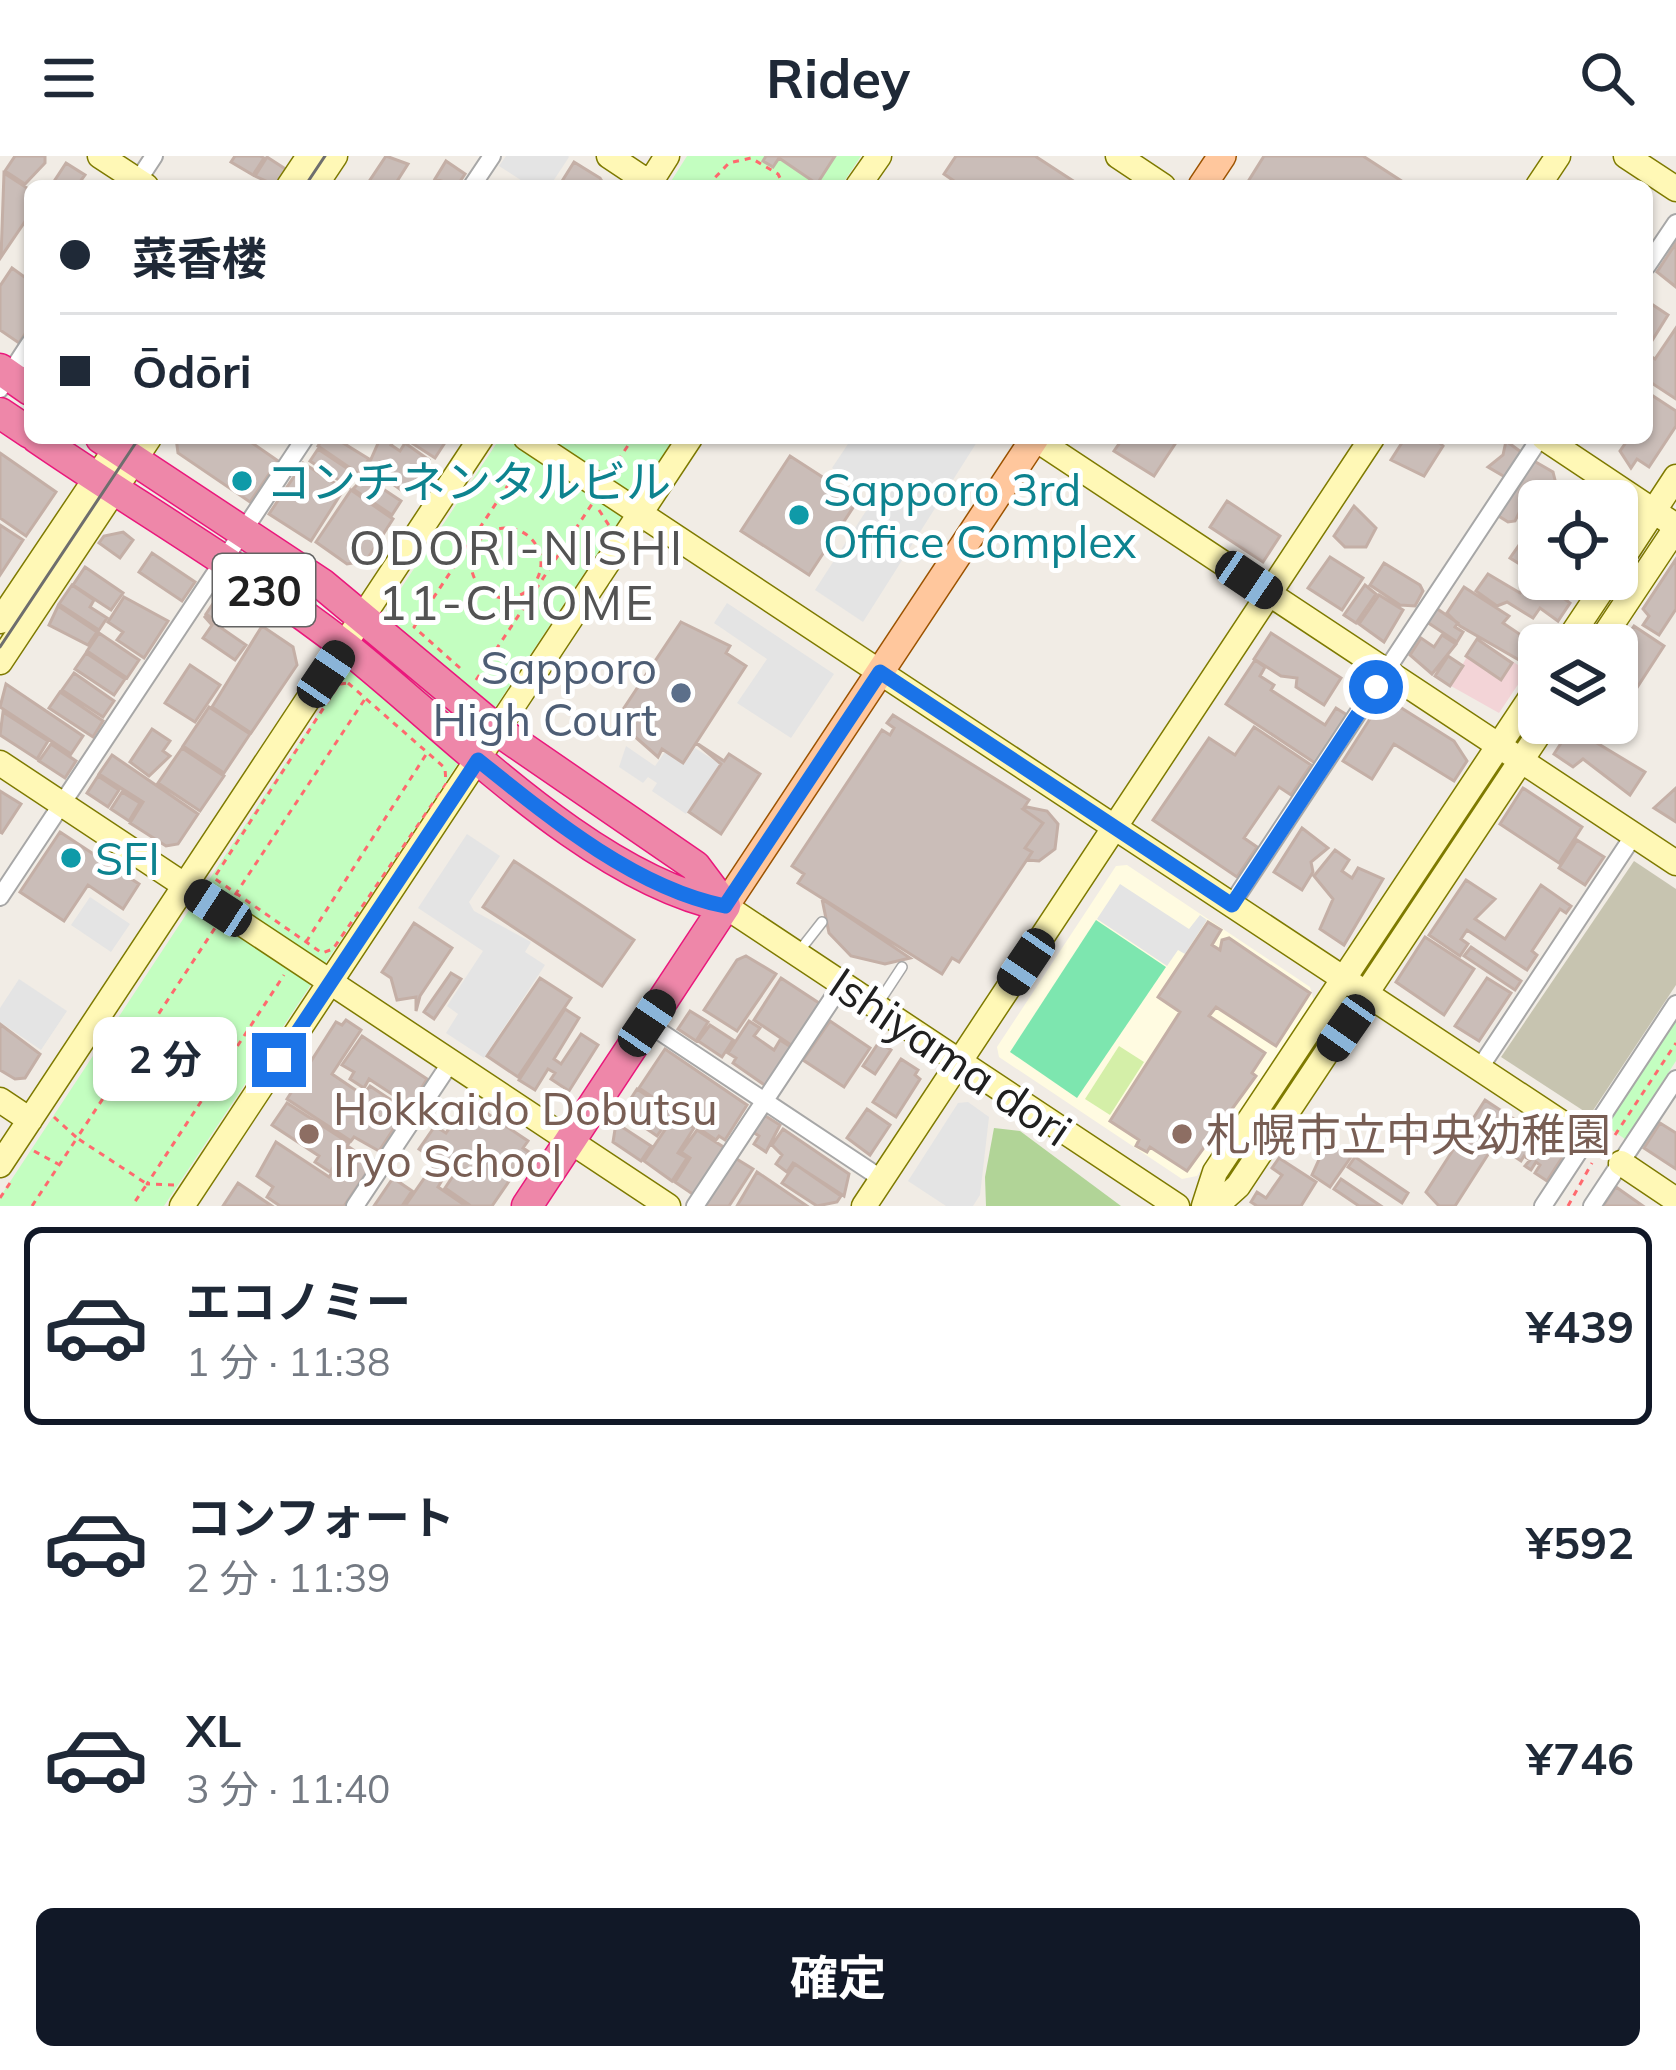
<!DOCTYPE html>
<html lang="ja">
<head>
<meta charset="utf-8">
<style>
  :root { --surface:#fff; --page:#f6f6f7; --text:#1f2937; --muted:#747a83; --line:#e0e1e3; --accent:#111827 }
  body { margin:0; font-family:Mulish,"Noto Sans JP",sans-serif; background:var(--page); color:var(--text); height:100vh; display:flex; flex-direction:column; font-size:45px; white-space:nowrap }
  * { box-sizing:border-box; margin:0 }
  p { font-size:39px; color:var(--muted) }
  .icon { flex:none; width:66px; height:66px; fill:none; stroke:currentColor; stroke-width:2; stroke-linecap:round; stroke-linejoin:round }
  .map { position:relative; height:1050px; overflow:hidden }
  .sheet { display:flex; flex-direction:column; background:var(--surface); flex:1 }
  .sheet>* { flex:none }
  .hud { position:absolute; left:24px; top:24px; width:1629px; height:264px; border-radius:18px; box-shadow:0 3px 9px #0004; display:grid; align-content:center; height:264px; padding:0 36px; background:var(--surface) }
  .fabs { position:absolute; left:1518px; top:324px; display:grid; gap:24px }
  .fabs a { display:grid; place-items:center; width:120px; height:120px; border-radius:18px; background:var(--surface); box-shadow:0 3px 9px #0004; font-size:60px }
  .end { position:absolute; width:54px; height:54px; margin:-27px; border:15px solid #1a73e8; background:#fff; box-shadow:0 0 0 6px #fff }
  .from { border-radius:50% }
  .bubble { position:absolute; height:84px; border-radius:18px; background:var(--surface); box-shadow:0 3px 9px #0004; font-size:39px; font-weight:700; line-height:84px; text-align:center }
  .car { position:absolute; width:36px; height:72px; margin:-36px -18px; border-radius:15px; box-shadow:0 0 9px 3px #0007; background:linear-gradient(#222 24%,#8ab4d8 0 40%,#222 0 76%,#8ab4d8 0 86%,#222 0) }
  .hud b { display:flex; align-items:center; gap:42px; height:114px; font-size:45px }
  .hud b+b { border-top:3px solid var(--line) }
  .hud i { width:30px; height:30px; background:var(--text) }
  ul { padding:21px 0 0; list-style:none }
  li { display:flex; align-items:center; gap:36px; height:198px; margin:0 24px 18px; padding:0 12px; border:6px solid transparent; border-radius:18px }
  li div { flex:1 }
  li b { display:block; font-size:45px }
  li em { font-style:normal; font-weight:700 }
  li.selected { border-color:var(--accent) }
  li>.icon { width:108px; height:108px; stroke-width:1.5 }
  .action { display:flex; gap:24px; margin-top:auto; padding:24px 36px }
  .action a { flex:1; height:138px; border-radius:18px; background:var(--accent); color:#fff; font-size:48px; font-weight:700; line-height:138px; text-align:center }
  header { display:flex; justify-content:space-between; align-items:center; height:156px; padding:0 36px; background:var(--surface); font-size:54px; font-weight:700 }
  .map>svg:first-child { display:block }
  .commercial { fill:#f3d4d7 }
  .education { fill:#fffbe1 }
  .construction { fill:#c7c4b0 }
  .grass { fill:#d4efa8 }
  .forest { fill:#b1d497 }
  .park { fill:#c3fec0 }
  .pitch { fill:#7de6af }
  .parking { fill:#e4e4e4 }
  .building { fill:#cabdb8; stroke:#c4afa6; stroke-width:3 }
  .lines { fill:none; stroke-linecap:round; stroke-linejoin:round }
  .lane-casing { stroke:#a7a7a7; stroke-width:12 }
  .street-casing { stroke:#a7a7a7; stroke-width:20 }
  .secondary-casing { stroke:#7e7a00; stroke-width:27 }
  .primary-casing { stroke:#9c5300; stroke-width:30 }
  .highway-casing { stroke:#ea187c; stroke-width:33 }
  .path { stroke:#ff696e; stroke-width:3; stroke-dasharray:6 6; stroke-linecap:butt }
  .lane { stroke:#fff; stroke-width:9 }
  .street { stroke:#fff; stroke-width:16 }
  .secondary { stroke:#fff8b6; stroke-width:24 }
  .primary { stroke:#ffc79d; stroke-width:27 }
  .highway { stroke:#ee87a9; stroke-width:30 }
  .tram { stroke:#6e6e6e; stroke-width:3 }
  .route { stroke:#1a73e8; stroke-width:15 }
  .culture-dot { fill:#0f9aa8; stroke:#fff; stroke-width:4.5 }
  .service-dot { fill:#5c6f8a; stroke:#fff; stroke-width:4.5 }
  .education-dot { fill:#8d6e63; stroke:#fff; stroke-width:4.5 }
  .labels { text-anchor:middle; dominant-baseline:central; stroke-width:10; stroke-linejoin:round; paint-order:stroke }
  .shield { fill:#fff; stroke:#636363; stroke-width:3 }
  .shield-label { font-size:42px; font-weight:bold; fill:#202020 }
  .culture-label { font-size:45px; fill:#0d838f; stroke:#fff; text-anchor:start }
  .service-label { font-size:45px; fill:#4e5e75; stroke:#fff; text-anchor:end }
  .street-label { font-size:45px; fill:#202020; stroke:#fff }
  .education-label { font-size:45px; fill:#785e54; stroke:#fff; text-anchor:start }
  .neighbourhood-label { font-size:48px; letter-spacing:3px; fill:#535353; stroke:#fff }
</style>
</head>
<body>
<header><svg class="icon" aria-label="menu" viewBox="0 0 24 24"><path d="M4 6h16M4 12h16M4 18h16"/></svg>Ridey<svg class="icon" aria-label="search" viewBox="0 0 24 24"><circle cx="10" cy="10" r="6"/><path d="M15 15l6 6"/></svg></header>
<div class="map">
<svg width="1676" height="1050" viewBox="0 0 1676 1050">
  <rect width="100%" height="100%" fill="#f1ece5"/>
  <!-- commercial -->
  <path class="commercial" d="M1477,482L1527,515L1499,557L1451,530Z"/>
  <!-- education -->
  <path class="education" d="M1127,709L1310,831L1314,846L1197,1020L1182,1023L999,901L997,891L1116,710Z"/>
  <!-- construction -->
  <path class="construction" d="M1634,705L1676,733V829L1590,959L1501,901Z"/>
  <!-- grass -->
  <path class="grass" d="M1119,890L1144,906L1110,959L1085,943Z"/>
  <!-- forest -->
  <path class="forest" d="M994,972L1020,975L1121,1050H986L985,1021Z"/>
  <!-- park -->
  <path class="park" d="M687,0H861L841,30H668Z
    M500,282H674L164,1050H0V1041Z
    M1676,865V905L1625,983L1606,970Z"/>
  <!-- pitch -->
  <path class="pitch" d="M1096,764L1166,811L1077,942L1010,896Z"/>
  <!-- parking -->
  <path class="parking" d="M506,0H568L569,1L550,30H530L499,10Z
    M852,282H973L977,286L863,466L815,434L875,341L832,312Z
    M727,447L834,518L791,582L737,547L767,503L714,467Z
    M626,590L655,610L665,596L684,608L695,592L720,608L686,658L652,635L657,627L648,621L643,627L619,611Z
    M467,678L500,700L469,746L474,755L531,786L525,796L545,809L484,902L446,877L458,858L447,850L483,795L418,752Z
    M1120,728L1189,773L1200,759L1207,764L1185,798L1178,794L1167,810L1097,763Z
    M90,741L130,768L111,796L71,769Z
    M19,823L67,855L41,894L0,866V852Z
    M968,946L989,961L980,1039L973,1050H946L908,1025L958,947Z"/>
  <!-- building -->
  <path class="building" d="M15,0H45V7L25,28L5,15Z
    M235,0H260L264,2L253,19L231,6Z
    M386,0L408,8L394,30H366Z
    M766,0H835L817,28L779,2L773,11L763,5Z
    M956,0H1035L1081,30H951L954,25L944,18Z
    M1264,0H1363L1403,26L1259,30L1249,24Z
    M267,1L287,14L277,30L255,20Z
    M446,5L465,18L457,30L435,23Z
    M574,6L600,22L605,30H559Z
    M66,7L85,19L77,30H51Z
    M4,17L30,34V58L1,101Z
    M1676,87V131L1657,116Z
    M12,112L30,125V170L19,187L0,174V130Z
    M1647,145L1668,159L1648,191L1647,190Z
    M1676,172V243L1647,224V198L1655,203Z
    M1647,236L1676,255V270L1649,311L1637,303L1631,312L1620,295L1629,282H1647Z
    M176,282H245L278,305L250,346L178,297Z
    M323,282H335L369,303L359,318L318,290Z
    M375,282H396L391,289L400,295L405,287L429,304L407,338L383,321L389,312L380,306L374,314L368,310L379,285Z
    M404,282H441L446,285L435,302Z
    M1123,282H1179L1154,320L1114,295Z
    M1405,282H1434L1443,290L1424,320L1391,304Z
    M1506,285L1521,296L1505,321L1488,311L1503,299Z
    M318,293L357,319L349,331L310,305Z
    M0,297L56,336L26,380L0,362Z
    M790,300L858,344L809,419L741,375Z
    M1534,305L1553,316L1556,328L1551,334L1532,331L1515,365L1508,366L1497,359Z
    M303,307L344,333L311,385L269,358Z
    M365,321L401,345L392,359L353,333Z
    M351,334L393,363L366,405L347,408L316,386Z
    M1227,345L1280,380L1263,406L1210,371Z
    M1354,350L1376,372L1366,391H1345L1334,380Z
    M0,369L23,384L0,419Z
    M123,376L133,384L120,402L99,387L104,380Z
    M1526,379L1539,388V420L1510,402Z
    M152,397L195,426L182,445L139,416Z
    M1330,401L1363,422L1342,454L1308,432Z
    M1676,403V453L1659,479L1643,469L1649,460L1643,453Z
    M1384,407L1420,429L1423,435L1415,450L1400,449L1370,429Z
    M85,411L123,437L111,454L73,429Z
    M1488,418L1520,437L1526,428L1544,439L1549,431L1570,447L1558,465L1540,452L1533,462L1507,446L1497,450L1476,435Z
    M72,429L94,444L90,451L107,462L99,474L59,448Z
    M1365,429L1376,438L1356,467L1344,459Z
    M1464,431L1509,460L1503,467L1537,490L1536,503L1530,501L1526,508L1460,470L1447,457Z
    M1379,439L1403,454L1384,486L1359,468Z
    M218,440L235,452L223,470L206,458Z
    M124,441L168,465L144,502L117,484L123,476L108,466Z
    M58,450L97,476L88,489L49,469Z
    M1436,452L1458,467L1455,471L1463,476L1457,486L1427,466Z
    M204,460L246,489L235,504L203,482L212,469Z
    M681,466L730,490L726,497L746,510L683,607L662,593L658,601L616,564Z
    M262,470L293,491L297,509L251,577L212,551Z
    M1634,470L1664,490L1629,544L1617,536V495Z
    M99,477L139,504L127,522L87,495Z
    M1271,477L1341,522L1324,549L1296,531L1297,522L1281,520L1254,503Z
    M1442,479L1456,488L1432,518L1410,499L1421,482L1434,491Z
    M1477,483L1512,507L1501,524L1466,500Z
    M86,497L125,523L114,539L75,513Z
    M1448,500L1463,510L1450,530L1435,520Z
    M1255,504L1265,511L1260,520L1274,529L1271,534L1325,569L1336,552L1347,559L1315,607L1226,548Z
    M190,509L220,529L195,566L165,547Z
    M74,517L114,545L103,561L62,534Z
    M6,528L83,580L71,598L0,551Z
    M60,536L103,565L93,581L49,552Z
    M1384,541L1454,585L1467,605L1454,625L1394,588L1372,623L1343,605Z
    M209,551L250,578L224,617L183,590Z
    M3,556L48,585L37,603L0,579Z
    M893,559L1029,644L1023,653L1043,667L1025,692L1032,696L959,806L952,802L942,818L798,727L804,718L792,710L882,574L890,579L894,572L887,567Z
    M1574,567H1606L1609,581L1601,576L1592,584L1645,616L1630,639L1583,603L1573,611L1554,598Z
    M1254,571L1311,609L1291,639L1279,631L1244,682L1257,691L1237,721L1153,664L1209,582L1235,599Z
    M152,573L170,585L163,595L170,600L149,620L130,606Z
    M695,586L724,605L729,598L760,618L721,678L689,656L721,608Z
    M51,588L76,605L65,622L39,605Z
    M182,592L224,620L200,655L158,627Z
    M112,599L198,658L178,688L166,690L130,667L143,646L99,618Z
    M98,620L119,634L108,651L87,637Z
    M1523,632L1582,671L1559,707L1500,668Z
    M1676,632V666L1654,652Z
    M0,635L21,648L2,677L0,676Z
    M122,636L140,647L129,665L111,653Z
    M1027,651L1047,655L1058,668L1055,693L1039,705L1027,704L1032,696L1025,692L1043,667L1023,653Z
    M1302,672L1328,692L1311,706L1313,716L1302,734L1274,716Z
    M60,676L139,728L123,753L88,729L64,765L20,736Z
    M1577,684L1604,701L1585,729L1559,712Z
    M1335,694L1349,704L1342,715L1352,722L1358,712L1383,723L1344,789L1320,773L1333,743L1314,720Z
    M514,705L634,784L602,830L483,751Z
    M1466,724L1495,743L1475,763L1505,783L1541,729L1571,750L1566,757L1560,753L1532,795L1537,799L1527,814L1467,774L1461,783L1468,788L1460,800L1429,779Z
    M822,743L910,802L885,808L851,800L829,777Z
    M1208,766L1221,774L1212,789L1220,794L1222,784L1229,782L1310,837L1276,890L1216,851L1209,860L1265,897L1252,917L1256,920L1187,1015L1150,991L1147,996L1136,990L1139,984L1110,965L1180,856L1158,841Z
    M414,767L452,792L420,840L416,855V841L397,844L391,822L382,816Z
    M1425,781L1474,813L1444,859L1396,826Z
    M1471,791L1521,825L1515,834L1464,800Z
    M746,800L776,818L737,875L704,854L737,804Z
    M451,817L461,823L434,863L424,856Z
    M540,822L571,842L518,921L487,900Z
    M781,822L822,849L794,891L754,864Z
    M1487,822L1511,837L1479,885L1455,870Z
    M565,853L579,862L554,903L561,908L581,878L598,889L569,935L551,923L555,917L548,913L535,934L519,924Z
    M690,855L708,866L696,885L678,873Z
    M346,864L361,874L332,918L363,939L370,930L406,954L379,995L354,981L351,985L287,943L336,866L342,869Z
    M749,865L760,872L754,880L774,894L780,884L791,891L766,930L733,907L736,902L728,897Z
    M830,865L870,892L844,931L803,904Z
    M0,868L40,898L25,922L15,923L0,914Z
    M710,869L733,884L722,901L698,885Z
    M362,880L427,923L410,950L369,923L364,932L350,923L354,916L342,909Z
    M879,886L891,894L875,918L863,910Z
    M665,893L747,949L725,984L719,980L716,984L639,932Z
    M901,903L918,914L915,919L920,923L896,961L873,946Z
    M637,933L673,957L657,980L622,956Z
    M1485,944L1565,997L1547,1025L1535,1017L1540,1009L1536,1006L1531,1014L1525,1010L1530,1004L1524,1000L1521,1005L1509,997V989L1496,986L1455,1050H1439L1426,1036Z
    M469,945L528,985L523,992L529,996L492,1050H471L445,1032L455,1017L419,993L435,970L446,977Z
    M287,947L349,987L330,1016L315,1006L319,1000L272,969Z
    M867,953L890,969L870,999L847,982Z
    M675,959L694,972L678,997L687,1002L672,1025L644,1005Z
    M764,959L780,969L766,996L754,988L759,980L753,976Z
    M1402,961L1420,973L1411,987L1393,974Z
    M616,967L651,990L641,1005L613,986Z
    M1660,967L1676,977V1013L1644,992Z
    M783,973L849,1018L844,1040L793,1007L787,1016L776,1008L782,999L772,989Z
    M697,974L725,992L694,1039L675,1026L690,1002L681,996Z
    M276,986L329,1021L349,991L373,1007L344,1050H280L267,1041L273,1031L257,1020Z
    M1327,986L1351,1001L1330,1031L1312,1019Z
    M1355,1001L1408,1037L1402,1047L1348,1011Z
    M735,1002L753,1013L729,1050H708L705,1048Z
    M1279,1002L1316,1026L1301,1050H1257L1251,1046L1257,1036L1266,1042L1282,1019L1272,1012Z
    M434,1008L447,1016L438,1031L466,1050H405Z
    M795,1008L841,1040L837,1046L817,1050L782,1027Z
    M757,1016L807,1050H737Z
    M393,1022L412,1035L402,1050H374Z
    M1341,1023L1381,1050H1359L1334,1033Z
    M238,1027L272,1050H223Z
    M1616,1031L1643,1050H1603Z"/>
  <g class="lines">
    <!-- lane casing -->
    <g class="lane-casing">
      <path id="lane" d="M800,794L822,766
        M879,846L902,811"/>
    </g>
    <!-- street casing -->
    <g class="street-casing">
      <path id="street" d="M135,29L154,0
        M472,30L492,0
        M1647,110L1676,67
        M0,233L30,187
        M0,741L305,282
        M1231,749L1540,282
        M647,867L882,1023
        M1479,913L1634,679
        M355,1050L451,906
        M695,1050L842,828
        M1543,1050L1676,848
        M1592,1050L1676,923"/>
    </g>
    <!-- secondary casing -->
    <g class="secondary-casing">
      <path id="secondary" d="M100,0L146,30
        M609,0L654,30
        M1118,0L1163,30
        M1626,0L1676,33
        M289,30L309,0
        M315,30L335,0
        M648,30L667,0
        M858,30L879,0
        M1538,30L1558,0
        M526,282L1586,983
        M1034,282L1676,707
        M1544,282L1676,370
        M1617,411L1676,321
        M0,465L123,282
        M1565,489L1609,423
        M1598,489L1676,372
        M0,506L149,282
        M0,607L668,1050
        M725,750L1177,1050
        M0,944L30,964
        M1621,1007L1676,1044
        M0,1009L481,282
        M182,1050L690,282
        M864,1050L1372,282
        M1204,1050L1215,1016L1539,529
        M1216,1050L1238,1030L1546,567"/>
    </g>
    <!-- primary casing -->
    <g class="primary-casing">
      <path id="primary" d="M1202,30L1222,0
        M725,750L1035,282"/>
    </g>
    <!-- highway casing -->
    <g class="highway-casing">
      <path id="highway" d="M0,213L30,234
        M0,257L30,277
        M37,282C139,352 248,415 346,491C453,576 590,722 725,750
        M101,282L322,428L497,574L695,710L725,750
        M527,1050L725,750"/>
    </g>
    <!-- path -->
    <path class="path" d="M707,30L729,7L751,2L778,18L784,30
      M597,282H626
      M611,315L633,282
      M599,354L610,371
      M471 407a35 35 0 1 1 70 0a35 35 0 1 1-70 0Z
      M460,512L414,471L524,305
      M476,524L592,348
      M348,527L445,612L446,628L333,793L322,797L214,722L339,528Z
      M235,739L365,543
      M306,786L427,597
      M139,892L169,885L209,930
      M54,961L77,982L215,772
      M1615,979L1676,887
      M34,995L58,1008
      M174,1029L147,1028L284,819
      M0,1042L12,1024
      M32,1050L77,982L147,1028L132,1050
      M1568,1050L1592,1007"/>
    <!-- lane -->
    <use href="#lane" class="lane"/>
    <!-- street -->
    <use href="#street" class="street"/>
    <!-- secondary -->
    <use href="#secondary" class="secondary"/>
    <!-- primary -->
    <use href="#primary" class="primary"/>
    <!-- highway -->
    <use href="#highway" class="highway"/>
    <!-- tram -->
    <path class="tram" d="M305,30L325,0
      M0,491L139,282"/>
  </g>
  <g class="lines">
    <!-- route -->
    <path class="route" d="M279,904L478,604C549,661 635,732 725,750L880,516L1232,749L1376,531"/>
  </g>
  <!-- markers -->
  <g class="culture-dot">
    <circle cx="242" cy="325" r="12"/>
    <circle cx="799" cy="359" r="12"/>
    <circle cx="71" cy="702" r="12"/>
  </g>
  <circle class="service-dot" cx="681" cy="537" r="12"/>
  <g class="education-dot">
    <circle cx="309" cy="978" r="12"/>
    <circle cx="1182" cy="978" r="12"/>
  </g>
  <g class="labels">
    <!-- shield labels -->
    <rect class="shield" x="213" y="398" width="102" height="72" rx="9"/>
    <g class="shield-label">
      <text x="264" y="434">230</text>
    </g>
    <!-- culture labels -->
    <g class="culture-label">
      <text x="266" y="325">コンチネンタルビル</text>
      <text x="823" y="333">Sapporo 3rd<tspan x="823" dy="52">Office Complex</tspan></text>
      <text x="95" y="702">SFI</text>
    </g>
    <!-- service labels -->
    <g class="service-label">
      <text x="657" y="511">Sapporo<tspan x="657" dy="52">High Court</tspan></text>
    </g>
    <!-- street labels -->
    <g class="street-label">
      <text transform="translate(951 900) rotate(34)">Ishiyama dori</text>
    </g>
    <!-- education labels -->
    <g class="education-label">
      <text x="333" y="952">Hokkaido Dobutsu<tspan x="333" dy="52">Iryo School</tspan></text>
      <text x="1206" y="978">札幌市立中央幼稚園</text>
    </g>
    <!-- neighbourhood labels -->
    <g class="neighbourhood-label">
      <text x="517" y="391">ODORI-NISHI<tspan x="517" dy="55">11-CHOME</tspan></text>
    </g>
  </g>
</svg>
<div class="fabs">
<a><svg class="icon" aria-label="locate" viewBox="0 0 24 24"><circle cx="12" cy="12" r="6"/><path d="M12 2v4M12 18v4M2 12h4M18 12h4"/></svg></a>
<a><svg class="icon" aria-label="layers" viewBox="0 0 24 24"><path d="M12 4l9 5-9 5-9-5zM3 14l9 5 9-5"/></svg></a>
</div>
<i class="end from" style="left:1376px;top:531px"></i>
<i class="end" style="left:279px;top:904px"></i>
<div class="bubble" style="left:93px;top:861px;width:144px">2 分</div>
<i class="car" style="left:1249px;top:424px;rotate:124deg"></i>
<i class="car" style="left:326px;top:518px;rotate:34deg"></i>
<i class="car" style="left:218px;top:752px;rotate:303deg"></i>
<i class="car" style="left:1026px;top:806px;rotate:214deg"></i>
<i class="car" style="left:647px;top:867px;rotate:34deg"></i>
<i class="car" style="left:1346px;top:872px;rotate:215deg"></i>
<div class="hud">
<b><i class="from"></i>菜香楼</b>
<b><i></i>Ōdōri</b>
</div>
</div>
<section class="sheet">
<ul>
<li class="selected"><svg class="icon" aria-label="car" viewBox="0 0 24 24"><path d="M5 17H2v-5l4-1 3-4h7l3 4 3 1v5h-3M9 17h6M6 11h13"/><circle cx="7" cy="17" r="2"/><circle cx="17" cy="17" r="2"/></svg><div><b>エコノミー</b><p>1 分 · 11:38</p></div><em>¥439</em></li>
<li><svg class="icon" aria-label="car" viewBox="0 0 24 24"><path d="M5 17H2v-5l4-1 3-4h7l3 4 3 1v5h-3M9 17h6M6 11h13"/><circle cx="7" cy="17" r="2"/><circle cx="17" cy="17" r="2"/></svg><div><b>コンフォート</b><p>2 分 · 11:39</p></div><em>¥592</em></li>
<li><svg class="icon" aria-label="car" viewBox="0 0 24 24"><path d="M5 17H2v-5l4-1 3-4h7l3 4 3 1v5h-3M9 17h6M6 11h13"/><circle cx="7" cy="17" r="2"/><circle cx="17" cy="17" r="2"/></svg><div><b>XL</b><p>3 分 · 11:40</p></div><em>¥746</em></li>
</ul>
<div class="action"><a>確定</a></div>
</section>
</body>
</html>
